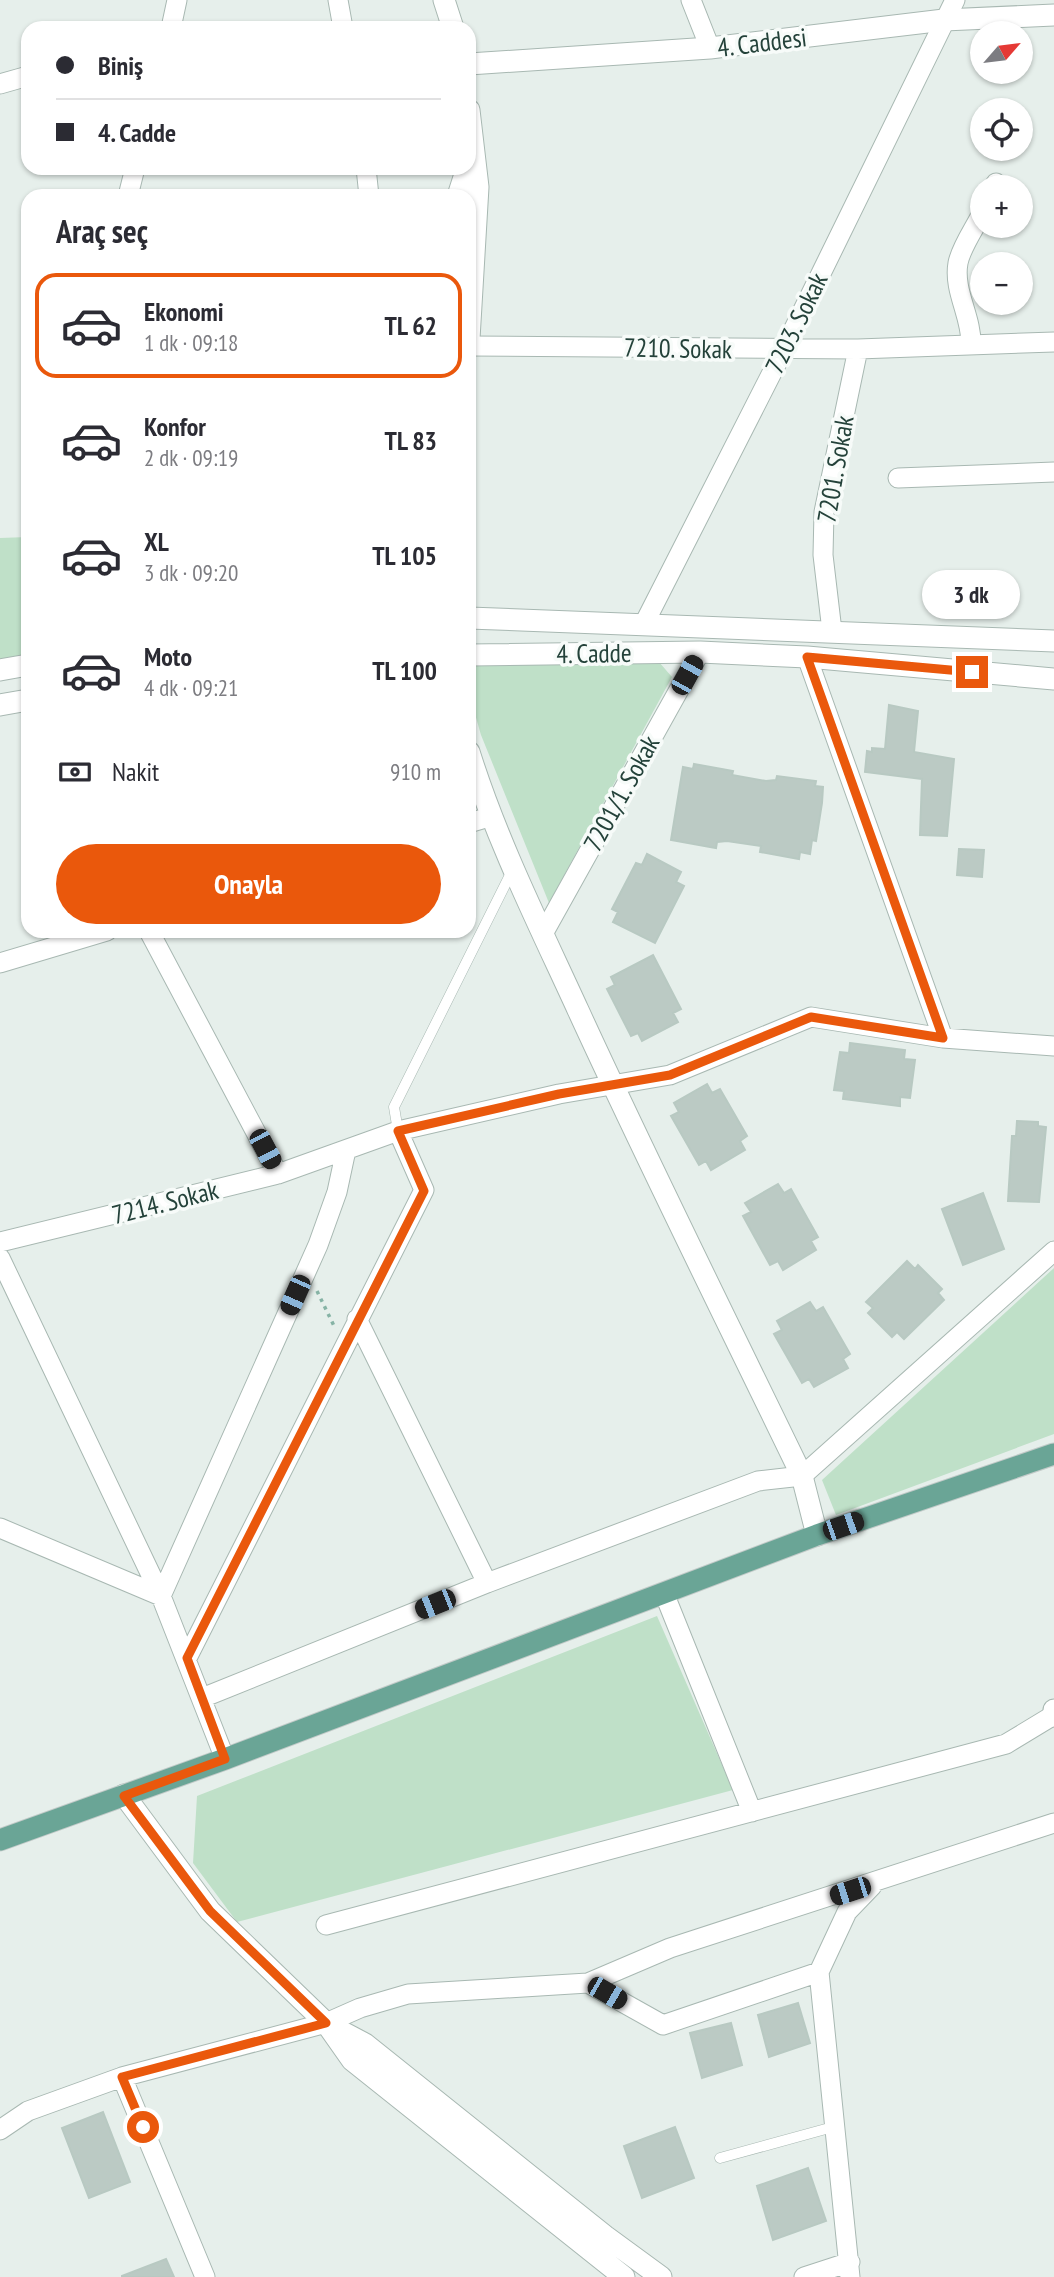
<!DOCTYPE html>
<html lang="tr">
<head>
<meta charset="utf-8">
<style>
  :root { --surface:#fff; --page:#f7f7f7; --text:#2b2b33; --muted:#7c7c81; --line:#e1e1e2; --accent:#ea580c }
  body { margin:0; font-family:"PT Sans Narrow",sans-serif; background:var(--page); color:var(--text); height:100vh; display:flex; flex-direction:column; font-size:26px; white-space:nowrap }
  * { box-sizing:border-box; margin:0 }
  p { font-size:23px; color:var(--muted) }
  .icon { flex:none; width:38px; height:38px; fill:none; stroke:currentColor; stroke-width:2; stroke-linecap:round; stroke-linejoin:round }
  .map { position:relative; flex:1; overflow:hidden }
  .sheet { position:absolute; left:21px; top:189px; width:455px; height:749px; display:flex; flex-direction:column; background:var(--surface); border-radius:21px; box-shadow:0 2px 5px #0004 }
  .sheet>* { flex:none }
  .hud { position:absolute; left:21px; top:21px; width:455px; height:154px; border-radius:21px; box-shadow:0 2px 5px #0004; display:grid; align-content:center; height:154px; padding:0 35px; background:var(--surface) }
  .needle { width:46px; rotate:62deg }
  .controls { position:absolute; left:970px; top:21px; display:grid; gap:14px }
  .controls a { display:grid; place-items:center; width:63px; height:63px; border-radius:50%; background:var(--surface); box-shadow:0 2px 5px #0004; font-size:35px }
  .end { position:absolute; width:32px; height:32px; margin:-16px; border:9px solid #ea580c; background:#fff; box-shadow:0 0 0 4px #fff }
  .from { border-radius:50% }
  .bubble { position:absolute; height:49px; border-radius:24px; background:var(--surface); box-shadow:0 2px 5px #0004; font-size:23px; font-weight:700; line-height:49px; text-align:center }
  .car { position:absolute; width:21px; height:42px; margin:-21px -10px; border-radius:9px; box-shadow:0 0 5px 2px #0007; background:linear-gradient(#222 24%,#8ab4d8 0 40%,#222 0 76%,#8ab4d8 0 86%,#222 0) }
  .hud b { display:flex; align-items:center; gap:24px; height:66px; font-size:26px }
  .hud b+b { border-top:2px solid var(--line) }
  .hud i { width:18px; height:18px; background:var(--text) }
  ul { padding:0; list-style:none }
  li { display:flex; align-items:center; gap:21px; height:105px; margin:0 14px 10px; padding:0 21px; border:4px solid transparent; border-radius:21px }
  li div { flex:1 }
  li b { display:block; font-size:26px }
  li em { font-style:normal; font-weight:700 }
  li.selected { border-color:var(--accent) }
  li>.icon { width:63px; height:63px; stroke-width:1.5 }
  h2 { padding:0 35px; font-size:32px; line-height:84px }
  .pay { display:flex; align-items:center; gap:18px; height:77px; padding:0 35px; font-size:26px }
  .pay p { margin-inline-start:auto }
  .button { display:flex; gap:14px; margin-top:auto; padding:14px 35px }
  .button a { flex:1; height:80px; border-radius:42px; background:var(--accent); color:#fff; font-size:28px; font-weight:700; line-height:80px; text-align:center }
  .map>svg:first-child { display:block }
  .green { fill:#bfe0c8 }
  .building { fill:#bbcac4; stroke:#b8c9c2; stroke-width:2 }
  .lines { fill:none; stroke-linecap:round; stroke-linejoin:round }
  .service-casing { stroke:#a8b8b2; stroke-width:11 }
  .minor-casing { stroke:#a8b8b2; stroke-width:21 }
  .tertiary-casing { stroke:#a8b8b2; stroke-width:23 }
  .primary-casing { stroke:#c2cac8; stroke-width:23 }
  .path { stroke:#86b3a5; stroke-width:3.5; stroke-dasharray:3.5 5; stroke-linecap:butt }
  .service { stroke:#fff; stroke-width:10 }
  .minor { stroke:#fff; stroke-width:19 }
  .tertiary { stroke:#fff; stroke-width:21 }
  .primary { stroke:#6aa596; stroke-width:21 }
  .route { stroke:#ea580c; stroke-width:9 }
  .labels { text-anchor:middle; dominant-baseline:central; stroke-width:7; stroke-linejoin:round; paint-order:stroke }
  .street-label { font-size:26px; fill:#24423a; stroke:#f7fbf9 }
</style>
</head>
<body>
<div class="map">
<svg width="1054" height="2277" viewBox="0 0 1054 2277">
  <rect width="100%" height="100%" fill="#e6efeb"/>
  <!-- green -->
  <path class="green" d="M28,537V655L0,659V538Z
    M481,660L659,662L672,677L549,903L481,735L469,693V669Z
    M1054,1268V1434L836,1515L822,1480Z
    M657,1616L733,1790L237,1922L193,1863L197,1796Z"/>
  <!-- building -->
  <path class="building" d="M889,705L918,711L914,752L954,759L947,836L920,835L922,779L865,772L867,751L872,752V748L885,749Z
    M694,764L733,771L732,775L766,781L776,780L777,776L816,781L815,786L823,787L822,803L816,841L812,840L810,854L800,852L799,859L760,852L761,846L727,841L717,842L716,848L671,840L683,767L693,769Z
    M959,849L984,850L982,877L957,875Z
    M647,854L681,872L676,882L684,886L655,943L613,922L618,912L612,909L636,863L642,865Z
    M653,955L681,1009L673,1013L678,1022L642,1041L638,1033L631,1036L607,989L615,985L611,977Z
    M850,1043L905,1050L904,1059L915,1060L910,1098L900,1097V1106L843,1099L844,1091L834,1090L840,1052L849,1053Z
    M707,1084L712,1093L720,1089L747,1136L740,1141L745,1150L711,1170L706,1161L699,1165L671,1116L679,1112L674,1103Z
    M1017,1121L1038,1122V1126L1046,1127L1039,1202L1008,1201L1012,1136H1016Z
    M778,1184L784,1193L791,1189L818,1237L811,1241L816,1250L783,1270L778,1261L770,1265L743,1216L751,1212L745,1203Z
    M983,1193L1004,1249L963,1265L942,1209Z
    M907,1261L915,1269L918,1265L942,1289L938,1293L944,1300L904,1339L897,1332L892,1337L868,1313L873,1308L866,1302Z
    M810,1302L816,1311L823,1307L850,1354L843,1359L848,1368L814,1387L809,1379L802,1383L774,1334L782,1330L777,1321Z
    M798,2003L810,2043L769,2057L758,2015Z
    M731,2023L742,2065L702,2078L690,2033Z
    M103,2112L130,2182L89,2198L62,2128Z
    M675,2127L694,2178L642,2198L624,2146Z
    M808,2168L826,2221L773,2240L757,2186Z
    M166,2259L174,2277H122V2276Z"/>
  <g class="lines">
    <!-- service casing -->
    <g class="service-casing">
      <path id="service" d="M398,1131L394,1107L513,869
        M720,2158L833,2127"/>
    </g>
    <!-- minor casing -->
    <g class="minor-casing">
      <path id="minor" d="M338,0L343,28
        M691,0L710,48
        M171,28L177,0
        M0,84L28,76
        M366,168L369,196
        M994,187L996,183
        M128,196L135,168
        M971,345C972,317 953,291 958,263C961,247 975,228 982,213
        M469,346L858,349L1054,342
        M898,478L1054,472
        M644,624L784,349L955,0
        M832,631L823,555L824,512L858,349
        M807,657L943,1038L1054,1046
        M469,823L489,817
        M149,931L278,1174
        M543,934L700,652
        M0,963L107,931
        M0,1242L278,1174L398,1131L559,1094L670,1075L811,1017L943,1038
        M0,1258L161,1596L225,1759
        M357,1319L487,1583
        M0,1528L161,1596L318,1245L337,1192L346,1150
        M664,1593L752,1812
        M187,1658L424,1190L398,1131
        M202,1698L487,1583L758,1481L802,1476L1054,1251
        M326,1925L1006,1744L1054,1715
        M588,1983L663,2025L819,1972
        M122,2077L205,2277
        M0,2130L28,2111L122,2077L326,2023L360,2008L408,1994L588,1983L670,1948L1054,1823
        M804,2277L850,2262
        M850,2277L819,1972L847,1912L872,1886"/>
    </g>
    <!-- tertiary casing -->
    <g class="tertiary-casing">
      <path id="tertiary" d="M444,0L453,28
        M469,64L710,48L944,20L1054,15
        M469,110L478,187L469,339
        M458,196L467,168
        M469,618L1054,641
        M469,655L700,652L807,657L1054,679
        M0,670L28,665
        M0,705L28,700
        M469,752C497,841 539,925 578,1010C650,1167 727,1321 802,1476L817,1535
        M1054,1710V1716
        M124,1795L210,1911L326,2023L352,2060L624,2277
        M331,2026L365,2044L605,2236L661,2277"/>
    </g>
    <!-- primary casing -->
    <g class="primary-casing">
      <path id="primary" d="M0,1840L225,1759L817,1535L1054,1454"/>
    </g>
    <!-- path -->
    <path class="path" d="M317,1291L335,1328"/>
    <!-- service -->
    <use href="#service" class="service"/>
    <!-- minor -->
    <use href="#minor" class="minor"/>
    <!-- tertiary -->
    <use href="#tertiary" class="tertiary"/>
    <!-- primary -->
    <use href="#primary" class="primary"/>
  </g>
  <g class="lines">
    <!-- route -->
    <path class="route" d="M143,2127L122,2077L326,2023L210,1911L124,1796L225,1759L187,1658L424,1191L398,1131L559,1094L670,1075L811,1017L943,1038L807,657L972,672"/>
  </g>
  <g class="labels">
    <!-- street labels -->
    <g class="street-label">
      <text transform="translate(762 42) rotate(-7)">4. Caddesi</text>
      <text transform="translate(796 323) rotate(-64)">7203. Sokak</text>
      <text transform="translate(678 348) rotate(1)">7210. Sokak</text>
      <text transform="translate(835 469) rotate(-80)">7201. Sokak</text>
      <text transform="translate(594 653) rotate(-1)">4. Cadde</text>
      <text transform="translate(621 793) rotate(-61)">7201/1. Sokak</text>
      <text transform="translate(165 1202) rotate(-14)">7214. Sokak</text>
    </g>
  </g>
</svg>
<div class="controls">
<a><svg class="needle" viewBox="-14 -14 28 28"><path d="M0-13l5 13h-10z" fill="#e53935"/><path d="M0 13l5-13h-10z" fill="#7c7c81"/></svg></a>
<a><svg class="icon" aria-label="locate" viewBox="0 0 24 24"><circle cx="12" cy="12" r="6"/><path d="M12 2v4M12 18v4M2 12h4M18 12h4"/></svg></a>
<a>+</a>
<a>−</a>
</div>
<i class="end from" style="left:143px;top:2127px"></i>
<i class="end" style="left:972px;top:672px"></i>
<div class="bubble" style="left:922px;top:570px;width:98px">3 dk</div>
<i class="car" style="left:687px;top:675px;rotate:29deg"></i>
<i class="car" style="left:265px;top:1149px;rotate:152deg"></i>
<i class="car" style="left:295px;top:1295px;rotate:204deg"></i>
<i class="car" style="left:843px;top:1526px;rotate:71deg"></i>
<i class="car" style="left:435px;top:1604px;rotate:248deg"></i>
<i class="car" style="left:850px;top:1891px;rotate:252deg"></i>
<i class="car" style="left:607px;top:1993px;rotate:120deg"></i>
<div class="hud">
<b><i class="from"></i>Biniş</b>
<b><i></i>4. Cadde</b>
</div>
<section class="sheet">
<h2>Araç seç</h2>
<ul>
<li class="selected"><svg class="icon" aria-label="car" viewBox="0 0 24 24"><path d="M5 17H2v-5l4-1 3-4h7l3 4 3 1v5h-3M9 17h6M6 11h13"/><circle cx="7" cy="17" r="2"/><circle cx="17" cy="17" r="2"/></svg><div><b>Ekonomi</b><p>1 dk · 09:18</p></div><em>TL 62</em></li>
<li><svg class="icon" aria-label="car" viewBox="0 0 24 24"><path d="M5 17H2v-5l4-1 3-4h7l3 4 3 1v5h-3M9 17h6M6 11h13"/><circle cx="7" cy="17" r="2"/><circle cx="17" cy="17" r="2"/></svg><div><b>Konfor</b><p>2 dk · 09:19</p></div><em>TL 83</em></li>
<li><svg class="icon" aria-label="car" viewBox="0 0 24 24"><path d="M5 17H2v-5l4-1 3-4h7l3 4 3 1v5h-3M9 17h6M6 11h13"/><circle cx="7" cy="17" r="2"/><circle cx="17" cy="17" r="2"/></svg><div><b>XL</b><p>3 dk · 09:20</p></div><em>TL 105</em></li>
<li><svg class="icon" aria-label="car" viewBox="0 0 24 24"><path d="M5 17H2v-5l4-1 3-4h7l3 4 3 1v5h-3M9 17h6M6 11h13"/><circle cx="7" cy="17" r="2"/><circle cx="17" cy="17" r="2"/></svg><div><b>Moto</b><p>4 dk · 09:21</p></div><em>TL 100</em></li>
</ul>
<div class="pay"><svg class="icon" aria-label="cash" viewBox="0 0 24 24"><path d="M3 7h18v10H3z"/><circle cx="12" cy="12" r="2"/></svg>Nakit<p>910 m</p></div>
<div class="button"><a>Onayla</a></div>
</section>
</div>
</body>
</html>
